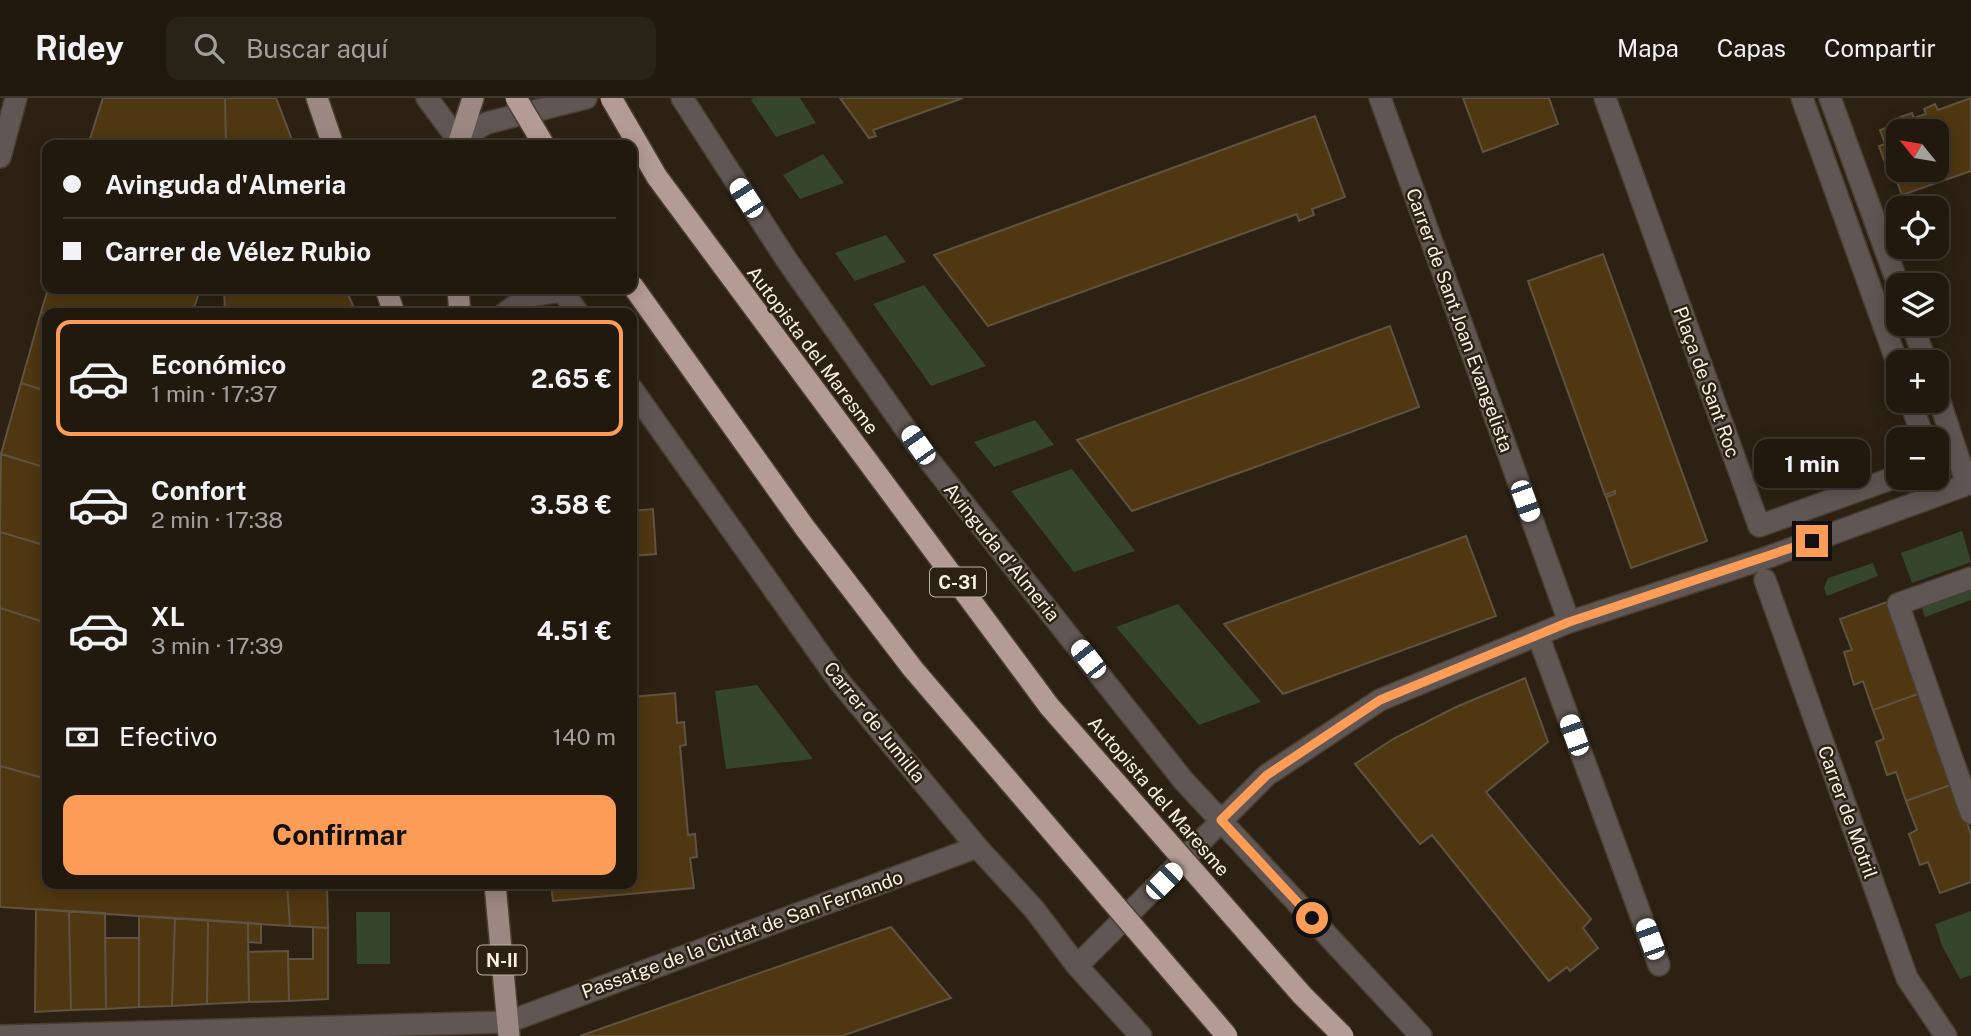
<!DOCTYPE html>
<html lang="es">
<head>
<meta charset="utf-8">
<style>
  :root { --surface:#21190e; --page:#292217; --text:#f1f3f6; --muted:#a2a09e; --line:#3e382e; --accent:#fd9c56 }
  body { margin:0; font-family:"Public Sans",sans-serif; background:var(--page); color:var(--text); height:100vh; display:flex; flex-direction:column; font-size:26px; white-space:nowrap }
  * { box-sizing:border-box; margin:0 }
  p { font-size:23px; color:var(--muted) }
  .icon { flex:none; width:38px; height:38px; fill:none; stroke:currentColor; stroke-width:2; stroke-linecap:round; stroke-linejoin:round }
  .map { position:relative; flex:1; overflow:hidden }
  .side { position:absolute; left:42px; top:210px; width:595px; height:581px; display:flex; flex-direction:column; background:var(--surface); border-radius:14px; box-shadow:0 4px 18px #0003,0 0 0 2px var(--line) }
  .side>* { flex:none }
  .banner { position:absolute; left:42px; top:42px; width:595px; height:154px; border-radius:14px; box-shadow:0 4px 18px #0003,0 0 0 2px var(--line); display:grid; align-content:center; height:154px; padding:0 21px; background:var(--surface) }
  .needle { width:46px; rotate:300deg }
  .tools { position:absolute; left:1886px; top:21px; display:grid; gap:14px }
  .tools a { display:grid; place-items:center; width:63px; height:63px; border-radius:14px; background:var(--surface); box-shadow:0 4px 18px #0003,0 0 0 2px var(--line); font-size:35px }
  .end { position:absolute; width:32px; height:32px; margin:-16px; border:9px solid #fd9c56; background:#111; box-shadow:0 0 0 4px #111 }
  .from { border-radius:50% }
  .bubble { position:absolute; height:49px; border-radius:14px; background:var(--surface); box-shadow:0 4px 18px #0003,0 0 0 2px var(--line); font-size:23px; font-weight:700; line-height:49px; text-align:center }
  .car { position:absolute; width:21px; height:42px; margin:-21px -10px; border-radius:9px; box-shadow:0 0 5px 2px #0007; background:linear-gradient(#fff 24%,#345 0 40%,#fff 0 76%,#345 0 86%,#fff 0) }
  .banner b { display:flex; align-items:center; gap:24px; height:66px; font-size:26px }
  .banner b+b { border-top:2px solid var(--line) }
  .banner i { width:18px; height:18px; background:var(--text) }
  ul { padding:12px 0 0; list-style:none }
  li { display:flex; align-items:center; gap:21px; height:116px; margin:0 14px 10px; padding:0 7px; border:4px solid transparent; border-radius:14px }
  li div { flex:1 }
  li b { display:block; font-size:26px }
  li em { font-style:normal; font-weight:700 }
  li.active { border-color:var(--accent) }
  li>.icon { width:63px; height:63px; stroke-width:1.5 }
  .pay { display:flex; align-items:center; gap:18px; height:77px; padding:0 21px; font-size:26px }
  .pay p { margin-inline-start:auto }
  .action { display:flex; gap:14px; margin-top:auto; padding:14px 21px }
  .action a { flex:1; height:80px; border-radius:14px; background:var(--accent); color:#111; font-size:28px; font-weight:700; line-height:80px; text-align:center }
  header { display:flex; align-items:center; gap:42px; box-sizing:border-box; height:98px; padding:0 35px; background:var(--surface); border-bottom:2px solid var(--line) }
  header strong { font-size:33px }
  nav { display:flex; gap:38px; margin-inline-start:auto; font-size:24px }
  .search { width:490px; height:63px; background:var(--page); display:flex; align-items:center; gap:18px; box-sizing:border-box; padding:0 24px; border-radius:14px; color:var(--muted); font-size:26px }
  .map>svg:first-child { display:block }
  .green { fill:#35462d }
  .building { fill:#4f3711; stroke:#5f5342; stroke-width:2; fill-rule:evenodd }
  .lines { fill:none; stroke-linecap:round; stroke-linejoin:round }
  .street-casing { stroke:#493e30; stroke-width:24 }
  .primary-casing { stroke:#493e30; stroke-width:24 }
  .street { stroke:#605653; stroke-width:21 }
  .primary { stroke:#9c8883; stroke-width:21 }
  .highway-bridge-casing { stroke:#493e30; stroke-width:24; stroke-linecap:butt }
  .highway-bridge { stroke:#b49b95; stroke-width:21 }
  .route { stroke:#fd9c56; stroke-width:9 }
  .labels { text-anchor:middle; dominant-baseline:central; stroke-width:5; stroke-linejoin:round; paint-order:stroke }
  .shield { fill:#2c2112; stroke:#bbb3a7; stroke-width:2 }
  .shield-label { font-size:18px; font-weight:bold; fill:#f8f1e7 }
  .street-label { font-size:19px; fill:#f8f1e7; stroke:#2c2112 }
</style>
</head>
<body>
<header>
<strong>Ridey</strong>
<div class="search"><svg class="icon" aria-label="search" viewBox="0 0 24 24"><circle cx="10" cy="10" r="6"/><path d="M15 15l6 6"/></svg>Buscar aquí</div>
<nav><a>Mapa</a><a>Capas</a><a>Compartir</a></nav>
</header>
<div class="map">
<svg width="1971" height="938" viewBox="0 0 1971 938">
  <rect width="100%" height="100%" fill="#2c2112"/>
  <!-- green -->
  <path class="green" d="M753,0H800L816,25L776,39L751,2Z
    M823,56L844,85L800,101L783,77Z
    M886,137L906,164L855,183L835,155Z
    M924,187L986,268L931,288L873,206Z
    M1035,322L1054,347L994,369L974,344Z
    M1072,371L1135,453L1074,474L1011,393Z
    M1962,433L1971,464L1912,485L1901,455Z
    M1873,465L1878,478L1827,498L1824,490L1828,480Z
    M1971,490V502L1925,519L1921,508Z
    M1178,506L1261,604L1199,627L1116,529Z
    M757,587L813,661L726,671L715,593Z
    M1971,813V877L1960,881L1942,848L1935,826Z
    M356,814H390V866H357Z"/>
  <!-- building -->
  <path class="building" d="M103,0H225L226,47H88Z
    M225,0H276L294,47H226Z
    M840,0H963L873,32L876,38L869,40Z
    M1463,0H1549L1558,26L1483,54Z
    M1971,0V73L1902,97L1893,72L1888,73L1879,48L1885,46L1880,32L1902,24L1900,19L1912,15L1914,20L1926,16L1924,11L1935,6L1938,12ZM1899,33H1937V72H1899Z
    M1315,18L1345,99L1312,111L1314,117L1299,123L1297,116L988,228L934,157Z
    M1603,156L1707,443L1631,470L1606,399L1615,396V393L1605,397L1528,183Z
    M48,191H200L193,213L199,215L47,216L41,214Z
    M224,191H346L356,215H225Z
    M41,214L47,216V293L21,285Z
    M1390,228L1419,309L1261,367L1132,413L1077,342Z
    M21,285L47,293V370L1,356Z
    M1,356L47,370V448L0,434Z
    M653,411L656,456L632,458V413Z
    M0,434L47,448V525L0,510Z
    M1466,438L1496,518L1283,596L1224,526Z
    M1887,504L1921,595L1873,612L1863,583L1854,587L1844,554L1852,552L1840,521Z
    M0,510L47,525V681L0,668Z
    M1525,580L1548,644L1486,694L1591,821L1583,830L1598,850L1570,873L1567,869L1549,883L1432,737L1420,746L1355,666L1393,641L1456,609Z
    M675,595L677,625L684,624L686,647L680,648L688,737L695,736L697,759L690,760L694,790L553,803L551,786H632V599Z
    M1921,595L1953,686L1906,703L1896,674L1887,677L1876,644L1884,641L1873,612Z
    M0,668L47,681V786H287L290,828L0,809Z
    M1953,686L1971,736V784L1940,795L1928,764L1920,767L1909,736L1917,732L1906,703Z
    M287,786H327L328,830L290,828Z
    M36,811L69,813L71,912L35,914Z
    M69,813L105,815L106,911L71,912Z
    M139,818L175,820L172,908L139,909Z
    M175,820L208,822L207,906L172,908Z
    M208,822L248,825L249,904L207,906Z
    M248,825L261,826V845L248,844Z
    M313,829L328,830V901L289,903L288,861H313Z
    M891,829L951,900L842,938H580Z
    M105,840H139V909L106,911Z
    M288,853L289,903L249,904L248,854Z"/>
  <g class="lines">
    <!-- street casing -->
    <g class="street-casing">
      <path id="street" d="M427,0L462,47
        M682,0L786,161L917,347L1183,682L1421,938
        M1380,0L1569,524
        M1605,0L1759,428L1899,378
        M1802,0L1899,270
        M1830,0L1899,189
        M458,41L487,25L586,0
        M0,59L16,0
        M561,191L578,215
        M505,215L529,198L562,193
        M1912,226L1926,264
        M632,291L839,583L977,749L1034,811L1077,868L1141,938
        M1937,295L1967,386
        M1910,303L1924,341
        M1971,480L1898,506L1971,715
        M1765,482L1907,880L1946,938
        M1538,537L1659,867
        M1077,868L1267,677L1380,602L1569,524L1760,462L1971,385
        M0,938L508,924L977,749"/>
    </g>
    <!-- primary casing -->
    <g class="primary-casing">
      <path id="primary" d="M317,0L333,47
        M458,47L473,0
        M386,191L394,215
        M458,191L460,215
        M495,786L509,938"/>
    </g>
    <!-- street -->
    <use href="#street" class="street"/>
    <!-- primary -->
    <use href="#primary" class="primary"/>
    <!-- highway-bridge casing -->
    <g class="highway-bridge-casing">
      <path id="highway-bridge" d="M516,0L544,47
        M611,0L657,79L1049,608L1302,897L1343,938
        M632,187L805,430L913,571L1227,938"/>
    </g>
    <!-- highway-bridge -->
    <use href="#highway-bridge" class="highway-bridge"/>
  </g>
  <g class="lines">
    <!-- route -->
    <path class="route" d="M1312,820L1221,722L1267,677L1380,602L1569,524L1812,443"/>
  </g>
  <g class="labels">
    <!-- shield labels -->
    <g class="shield">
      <rect x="930" y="469.5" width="56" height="29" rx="5"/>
      <rect x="477.5" y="847.5" width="49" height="29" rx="5"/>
    </g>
    <g class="shield-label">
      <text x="958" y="484">C-31</text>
      <text x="502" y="862">N-II</text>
    </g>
    <!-- street labels -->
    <g class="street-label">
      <text transform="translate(1460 222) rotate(70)">Carrer de Sant Joan Evangelista</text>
      <text transform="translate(813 252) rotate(53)">Autopista del Maresme</text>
      <text transform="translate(1707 284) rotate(70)">Plaça de Sant Roc</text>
      <text transform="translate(1002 454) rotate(51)">Avinguda d'Almeria</text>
      <text transform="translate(875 624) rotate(51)">Carrer de Jumilla</text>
      <text transform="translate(1159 698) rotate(49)">Autopista del Maresme</text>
      <text transform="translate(1848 714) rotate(70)">Carrer de Motril</text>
      <text transform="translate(742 836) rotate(-20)">Passatge de la Ciutat de San Fernando</text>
    </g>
  </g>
</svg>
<div class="tools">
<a><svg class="needle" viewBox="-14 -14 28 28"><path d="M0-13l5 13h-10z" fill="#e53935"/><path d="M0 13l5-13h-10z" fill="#a2a09e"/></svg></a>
<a><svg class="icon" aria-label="locate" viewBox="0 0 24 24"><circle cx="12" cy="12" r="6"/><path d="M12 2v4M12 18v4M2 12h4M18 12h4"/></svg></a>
<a><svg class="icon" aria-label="layers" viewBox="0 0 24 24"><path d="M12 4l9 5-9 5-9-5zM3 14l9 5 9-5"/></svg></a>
<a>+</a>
<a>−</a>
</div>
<i class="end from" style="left:1312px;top:820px"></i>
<i class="end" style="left:1812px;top:443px"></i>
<div class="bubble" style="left:1754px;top:341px;width:116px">1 min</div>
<i class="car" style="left:746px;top:100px;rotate:327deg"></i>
<i class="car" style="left:918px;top:347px;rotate:325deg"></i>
<i class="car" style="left:1525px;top:403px;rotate:160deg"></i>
<i class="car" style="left:1088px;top:561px;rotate:322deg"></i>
<i class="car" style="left:1574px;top:637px;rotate:340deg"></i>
<i class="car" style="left:1164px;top:783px;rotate:45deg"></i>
<i class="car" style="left:1650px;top:841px;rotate:340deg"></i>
<div class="banner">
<b><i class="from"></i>Avinguda d'Almeria</b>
<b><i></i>Carrer de Vélez Rubio</b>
</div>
<section class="side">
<ul>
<li class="active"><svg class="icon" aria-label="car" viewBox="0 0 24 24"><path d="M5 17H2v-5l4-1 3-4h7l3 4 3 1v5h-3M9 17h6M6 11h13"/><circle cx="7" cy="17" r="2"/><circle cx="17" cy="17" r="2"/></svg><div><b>Económico</b><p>1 min · 17:37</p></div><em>2.65 €</em></li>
<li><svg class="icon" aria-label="car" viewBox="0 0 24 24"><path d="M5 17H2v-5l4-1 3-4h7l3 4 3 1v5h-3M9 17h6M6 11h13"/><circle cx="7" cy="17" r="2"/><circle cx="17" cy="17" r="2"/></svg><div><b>Confort</b><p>2 min · 17:38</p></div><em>3.58 €</em></li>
<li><svg class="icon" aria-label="car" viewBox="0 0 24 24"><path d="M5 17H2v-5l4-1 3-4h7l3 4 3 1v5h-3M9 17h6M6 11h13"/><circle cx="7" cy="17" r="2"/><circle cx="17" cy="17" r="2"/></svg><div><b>XL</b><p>3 min · 17:39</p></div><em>4.51 €</em></li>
</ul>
<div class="pay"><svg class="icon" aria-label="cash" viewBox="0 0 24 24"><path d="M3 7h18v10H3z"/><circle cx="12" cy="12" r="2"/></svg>Efectivo<p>140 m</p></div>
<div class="action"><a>Confirmar</a></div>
</section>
</div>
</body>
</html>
